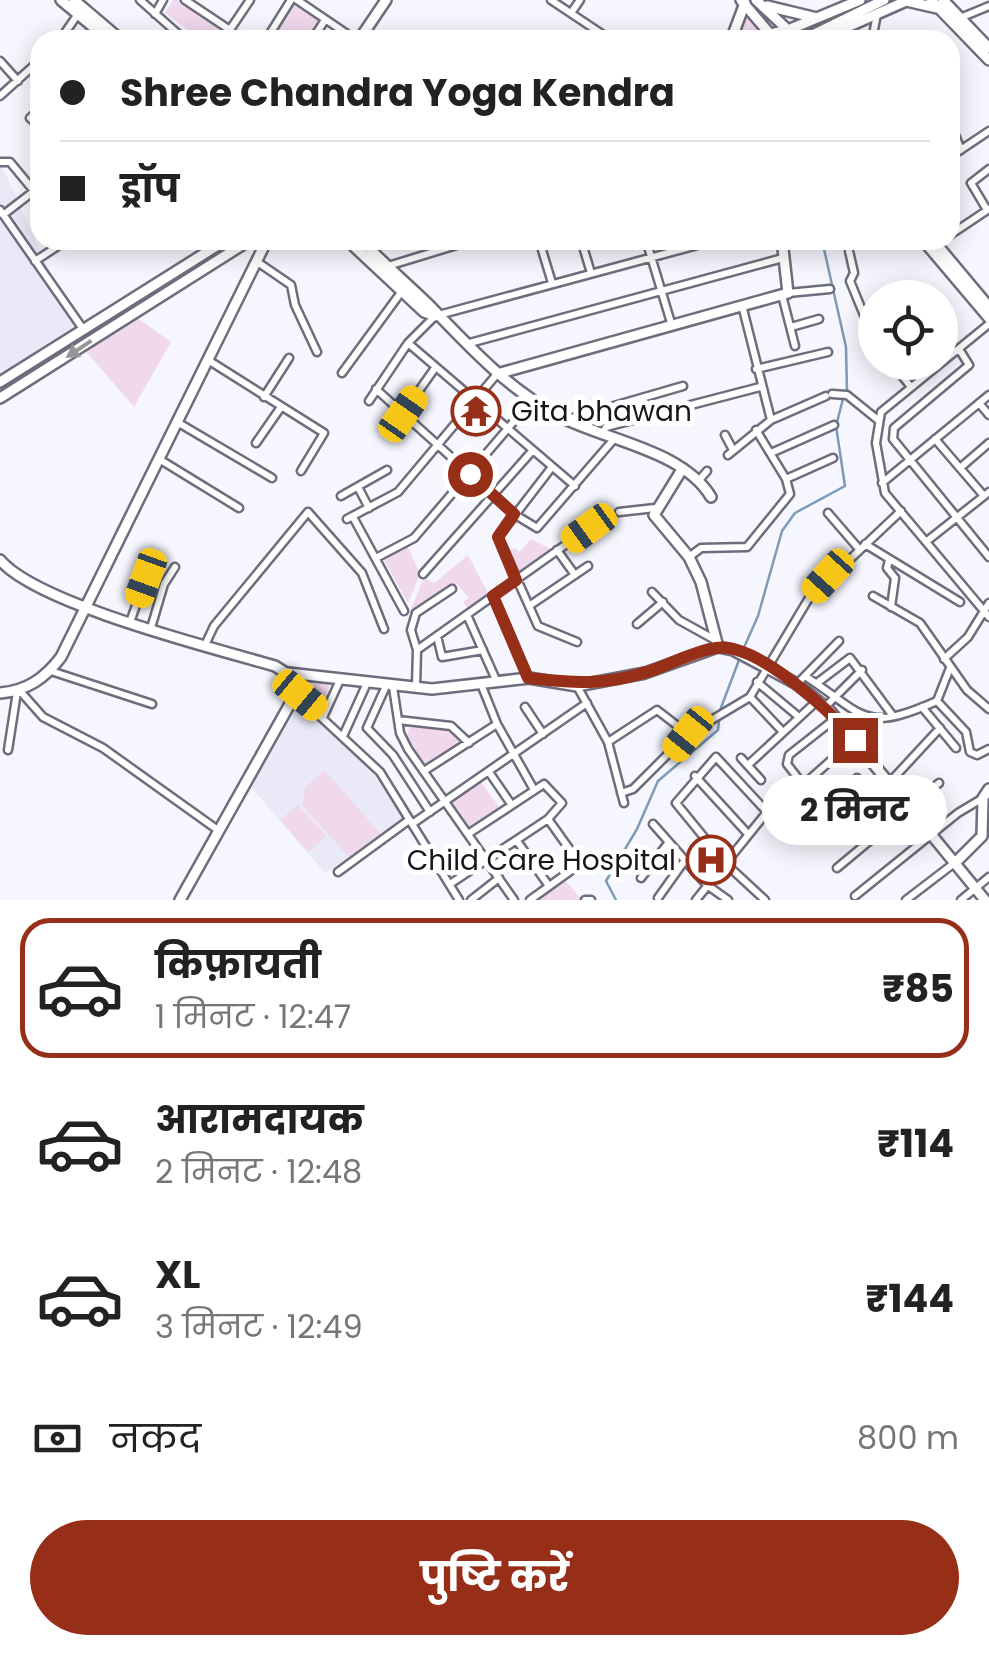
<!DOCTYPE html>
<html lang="hi">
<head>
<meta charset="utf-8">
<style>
  :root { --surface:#fff; --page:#f2f2f2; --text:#222; --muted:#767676; --line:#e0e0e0; --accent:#972e18 }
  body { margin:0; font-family:Poppins,"Noto Sans Devanagari",sans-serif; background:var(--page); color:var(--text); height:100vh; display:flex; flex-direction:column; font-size:38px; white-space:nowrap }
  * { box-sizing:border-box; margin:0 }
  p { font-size:32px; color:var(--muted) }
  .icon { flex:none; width:55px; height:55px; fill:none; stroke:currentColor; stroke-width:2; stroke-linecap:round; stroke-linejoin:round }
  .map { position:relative; height:900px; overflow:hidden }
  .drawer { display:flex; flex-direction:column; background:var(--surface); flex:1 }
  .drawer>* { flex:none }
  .hud { position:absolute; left:30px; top:30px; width:930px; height:220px; border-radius:30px; box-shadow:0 5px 25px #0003; display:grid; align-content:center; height:220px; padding:0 30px; background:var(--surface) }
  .buttons { position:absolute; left:858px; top:280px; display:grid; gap:20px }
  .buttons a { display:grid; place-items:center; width:100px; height:100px; border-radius:50%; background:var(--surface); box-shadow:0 5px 25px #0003; font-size:50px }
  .end { position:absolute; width:45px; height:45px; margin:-22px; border:12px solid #972e18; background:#fff; box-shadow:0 0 0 5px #fff }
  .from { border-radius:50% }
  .bubble { position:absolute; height:70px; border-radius:35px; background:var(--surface); box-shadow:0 5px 25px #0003; font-size:32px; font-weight:700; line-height:70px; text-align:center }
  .car { position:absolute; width:30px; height:60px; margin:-30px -15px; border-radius:12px; box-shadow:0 0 8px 2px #0007; background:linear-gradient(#f5c518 24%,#345 0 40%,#f5c518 0 76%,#345 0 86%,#f5c518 0) }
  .hud b { display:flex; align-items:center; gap:35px; height:95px; font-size:38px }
  .hud b+b { border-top:2px solid var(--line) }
  .hud i { width:25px; height:25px; background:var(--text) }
  ul { padding:18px 0 0; list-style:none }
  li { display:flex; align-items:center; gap:30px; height:140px; margin:0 20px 15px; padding:0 10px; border:5px solid transparent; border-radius:30px }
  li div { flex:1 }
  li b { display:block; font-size:38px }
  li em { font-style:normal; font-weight:700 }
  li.active { border-color:var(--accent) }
  li>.icon { width:90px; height:90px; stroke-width:1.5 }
  .pay { display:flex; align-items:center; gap:25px; height:110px; padding:0 30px; font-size:38px }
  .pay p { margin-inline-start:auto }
  .cta { display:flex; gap:20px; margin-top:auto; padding:20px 30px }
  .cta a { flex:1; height:115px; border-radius:60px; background:var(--accent); color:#fff; font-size:40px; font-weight:700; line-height:115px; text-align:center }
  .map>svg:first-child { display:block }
  .built { fill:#e9e9f8 }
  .green { fill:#f0d9ed }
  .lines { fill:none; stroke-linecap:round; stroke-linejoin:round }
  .stream { stroke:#7c9bb6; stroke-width:2.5 }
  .street-casing { stroke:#6e6d7d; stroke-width:11 }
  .secondary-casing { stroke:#6e6d7d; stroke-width:14 }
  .street { stroke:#fff; stroke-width:6 }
  .secondary { stroke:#fff; stroke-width:9 }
  .oneway { fill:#969699 }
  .route { stroke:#972e18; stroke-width:12 }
  .labels { text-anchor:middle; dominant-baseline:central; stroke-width:10; stroke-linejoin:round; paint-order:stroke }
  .poi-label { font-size:28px; fill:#16151c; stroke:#fff; text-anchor:start }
</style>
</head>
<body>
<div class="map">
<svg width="989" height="900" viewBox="0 0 989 900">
  <rect width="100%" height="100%" fill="#f6f6fe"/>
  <!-- built -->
  <path class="built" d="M0,162L76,330L0,376Z
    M301,701L365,761L404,820L325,873L251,787Z"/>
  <!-- green -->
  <path class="green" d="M173,0H180L224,31L218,40H201L165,13Z
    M736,0H741L770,34L732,40Z
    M295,3L322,20L309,40H270Z
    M136,317L171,342L134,407L84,349Z
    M531,539L553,550L520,572L507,553L514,548L520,552Z
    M408,547L420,574L408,603L382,557Z
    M468,555L489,595L469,610L463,602L469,598L457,584L409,613L424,578L434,583Z
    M317,679L331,683L321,709L307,700Z
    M410,725L450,730L464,742L427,767L407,736Z
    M325,771L382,835L349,857L302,805L305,787Z
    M480,781L501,809L470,831L450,803Z
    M298,805L327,836L308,852L280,820Z
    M564,879L582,900H538Z"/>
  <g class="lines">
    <!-- stream -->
    <path class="stream" d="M853,40L857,29
      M822,240L846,347L847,392
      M742,652L758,616L782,531L795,513L845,486L836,426L843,399
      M719,713L739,660
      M616,900L606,881L637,829L658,781L718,730L719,721"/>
    <!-- street casing -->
    <g class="street-casing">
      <path id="street" d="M140,0L185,40
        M185,0L230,30
        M297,0L356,40
        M551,0L611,40
        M571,13L580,0
        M155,14L163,0
        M960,18L989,6
        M60,40L78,14
        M223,40L250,0
        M266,40L291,0
        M312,40L325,20
        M872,40L877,14
        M0,61L18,81
        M0,96L40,60
        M40,109L30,118L40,127
        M950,122L961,150
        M950,157L989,131
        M0,162H10L34,191L3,215
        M0,210L83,329
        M987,210L971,183L989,169
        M950,235L989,209
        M539,240L552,283
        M581,240L591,273
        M646,240L672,326
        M849,251L854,273L850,281L875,342
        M35,261L67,240
        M256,261L291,285L295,305L317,352
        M388,266L473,240
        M788,293L830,289
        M782,295L795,346
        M742,305L771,420
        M989,324L881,412L876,443L885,493L989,617
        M791,327L819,319
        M408,343L575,486
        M466,344L783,258
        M959,349L969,365L894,428L893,439L989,557
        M208,360L324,433L301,471
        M891,362L911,387
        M756,369L828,352
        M342,373L402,291
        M376,389L514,514L537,528L614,439
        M832,394L847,395L878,420
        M264,397L289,358
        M369,401L408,343L435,316L716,240
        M979,403L989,415
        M569,419L683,386
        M177,422L272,478
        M756,430L786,479L833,458
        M389,433L435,368
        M603,433L606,427L760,387
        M725,435L733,450
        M935,439L984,496
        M256,443L281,407
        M771,453L834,425
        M728,455L771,420L826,396
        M159,459L239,508
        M552,467L498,537L538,626L577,642
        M960,468L989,443
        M700,479L707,471
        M882,483L989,395
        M358,487L369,508
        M341,496L387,470
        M619,512L655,508
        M828,513L859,549
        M353,517L404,611
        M347,519L398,492L497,374
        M927,541L989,492
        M865,544L960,602
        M557,550L575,575
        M689,557L701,548L747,547L790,494L786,479
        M376,558L414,538L533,399
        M889,560L887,568L895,578L891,607
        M423,574L533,450
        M652,592L679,620L717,641
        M493,596L528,677
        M873,596L920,623L967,690L989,709
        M529,606L588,566
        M467,615L497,682
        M130,622L146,578
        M637,624L663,602
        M151,628L164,584L175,567
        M437,636L442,657L483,650
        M205,645L214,626L308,512L362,573L384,629
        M417,650L411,630L416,613L452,589
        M944,659L968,637L989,603
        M51,671L152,704
        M805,676C865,715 862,734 937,701L950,668
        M757,682L799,717
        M817,683L850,658L893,716
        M481,684L497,724L533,788
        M797,684L839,641
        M386,686L367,728L393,755L430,812
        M577,686L608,742L624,803
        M393,687L400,733L408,749L514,900
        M416,687L417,650L589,528
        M20,691L43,717L103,748L215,828
        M294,692L380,772L459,900
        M750,697L783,732
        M937,701L966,732L970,752L977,755L989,749
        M525,707L543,734
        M825,707L862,670
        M922,707L956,748
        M324,715L340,680
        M836,718L789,755L787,764L822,809L857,778
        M398,720L451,726L469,743
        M344,734L367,683
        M688,734L750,697L809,598L901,511
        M608,742L657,710L688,734L633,789L621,793
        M8,750L17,692
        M741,758L761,780
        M748,765L817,701
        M424,771L497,724
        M489,772L511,804
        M695,776L748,834
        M890,782L940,728
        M802,786L854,740
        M412,824L587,703
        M653,824L707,885L728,900
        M820,834L885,777
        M517,841L549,886
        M837,868L939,783
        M338,872L409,820
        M641,878L669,842
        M450,884L548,819L562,803L544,784L468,834
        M855,896L958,813L983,798
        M658,898L685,860
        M471,900L499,878
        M530,900L580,864L548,819
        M585,900H591
        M696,900L767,812L799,781
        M765,900L725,863L676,803L716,757L767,812
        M906,900L957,861
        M961,900L989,877"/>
    </g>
    <!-- secondary casing -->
    <g class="secondary-casing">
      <path id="secondary" d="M61,0L109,40
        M74,0L121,40
        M741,0L770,34L753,40
        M756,0L788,30L860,0
        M902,0L937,8
        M931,0L989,60
        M943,0L989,48
        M767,6L817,18
        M359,40L386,0
        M731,40L745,3
        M771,40L770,34L788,30L789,40
        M802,40L884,0
        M818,40L904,2
        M347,240L424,312L435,316
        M361,240C382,262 405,282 427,303C468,345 506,388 559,416C607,441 683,450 711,497
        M923,240L989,318
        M933,240L989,307
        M497,374L788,293L782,240
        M0,382L226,240
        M0,398L250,240
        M681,471L654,515L689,557L701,582L718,647
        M0,560C37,604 213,648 275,666L294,678L295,695L180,900
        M288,673L432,689L529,678L577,686L645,673L718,647L733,650L797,684L830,711L985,900
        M0,693C27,691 45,678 61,657L267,240
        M957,861L982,836L983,798L989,789"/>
    </g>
    <!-- street -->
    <use href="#street" class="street"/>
    <!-- secondary -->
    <use href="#secondary" class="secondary"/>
  </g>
  <!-- one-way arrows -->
  <defs><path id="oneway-solid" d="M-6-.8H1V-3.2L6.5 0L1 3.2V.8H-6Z" transform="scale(2.5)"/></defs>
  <use class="oneway" href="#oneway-solid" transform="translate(79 349) rotate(146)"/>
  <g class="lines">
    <!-- route -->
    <path class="route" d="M470,474L514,514L498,537L516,580L493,596L528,678C575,683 604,686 650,671C671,664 694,651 716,648C757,642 830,711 855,740"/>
  </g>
  <!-- icons -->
  <defs>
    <g id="temple-ring" transform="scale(2.5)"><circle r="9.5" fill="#fff" stroke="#972e18" stroke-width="1.5"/><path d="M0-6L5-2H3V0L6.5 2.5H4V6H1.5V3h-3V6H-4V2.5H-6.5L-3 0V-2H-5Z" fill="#972e18"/></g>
    <g id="hospital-ring" transform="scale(2.5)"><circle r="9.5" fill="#fff" stroke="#972e18" stroke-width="1.5"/><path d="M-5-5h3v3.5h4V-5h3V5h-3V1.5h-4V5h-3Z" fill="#972e18"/></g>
  </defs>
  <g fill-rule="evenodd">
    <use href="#temple-ring" x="476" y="411"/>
    <use href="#hospital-ring" x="711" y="860"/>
  </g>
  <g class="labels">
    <!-- poi labels -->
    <g class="poi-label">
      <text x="511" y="411">Gita bhawan</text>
      <text x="676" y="860" text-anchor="end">Child Care Hospital</text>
    </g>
  </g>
</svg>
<div class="buttons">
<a><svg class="icon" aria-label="locate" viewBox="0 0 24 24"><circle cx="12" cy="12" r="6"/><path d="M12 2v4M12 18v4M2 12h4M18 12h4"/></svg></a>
</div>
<i class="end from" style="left:470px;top:474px"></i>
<i class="end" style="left:855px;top:740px"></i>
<div class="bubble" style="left:762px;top:775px;width:185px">2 मिनट</div>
<i class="car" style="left:403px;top:414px;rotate:35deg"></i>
<i class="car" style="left:589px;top:528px;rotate:234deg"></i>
<i class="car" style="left:828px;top:576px;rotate:222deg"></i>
<i class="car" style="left:146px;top:578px;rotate:200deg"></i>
<i class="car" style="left:300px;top:695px;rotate:130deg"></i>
<i class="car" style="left:688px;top:734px;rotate:219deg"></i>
<div class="hud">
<b><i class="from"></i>Shree Chandra Yoga Kendra</b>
<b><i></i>ड्रॉप</b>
</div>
</div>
<section class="drawer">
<ul>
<li class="active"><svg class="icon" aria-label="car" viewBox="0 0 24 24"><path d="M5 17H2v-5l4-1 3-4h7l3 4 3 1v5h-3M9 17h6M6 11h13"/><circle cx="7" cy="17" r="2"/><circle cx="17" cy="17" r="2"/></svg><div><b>किफ़ायती</b><p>1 मिनट · 12:47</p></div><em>₹85</em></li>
<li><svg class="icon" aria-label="car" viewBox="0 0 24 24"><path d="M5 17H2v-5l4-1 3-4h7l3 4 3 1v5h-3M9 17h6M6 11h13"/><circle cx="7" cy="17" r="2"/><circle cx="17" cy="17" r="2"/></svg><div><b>आरामदायक</b><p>2 मिनट · 12:48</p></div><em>₹114</em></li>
<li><svg class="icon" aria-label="car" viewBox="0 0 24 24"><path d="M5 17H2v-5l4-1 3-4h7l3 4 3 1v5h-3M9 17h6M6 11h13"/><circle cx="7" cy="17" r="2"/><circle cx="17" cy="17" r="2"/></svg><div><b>XL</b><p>3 मिनट · 12:49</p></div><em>₹144</em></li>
</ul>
<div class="pay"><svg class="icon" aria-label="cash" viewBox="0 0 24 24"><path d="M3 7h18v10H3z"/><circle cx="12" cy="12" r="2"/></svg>नकद<p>800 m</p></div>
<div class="cta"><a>पुष्टि करें</a></div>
</section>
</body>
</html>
